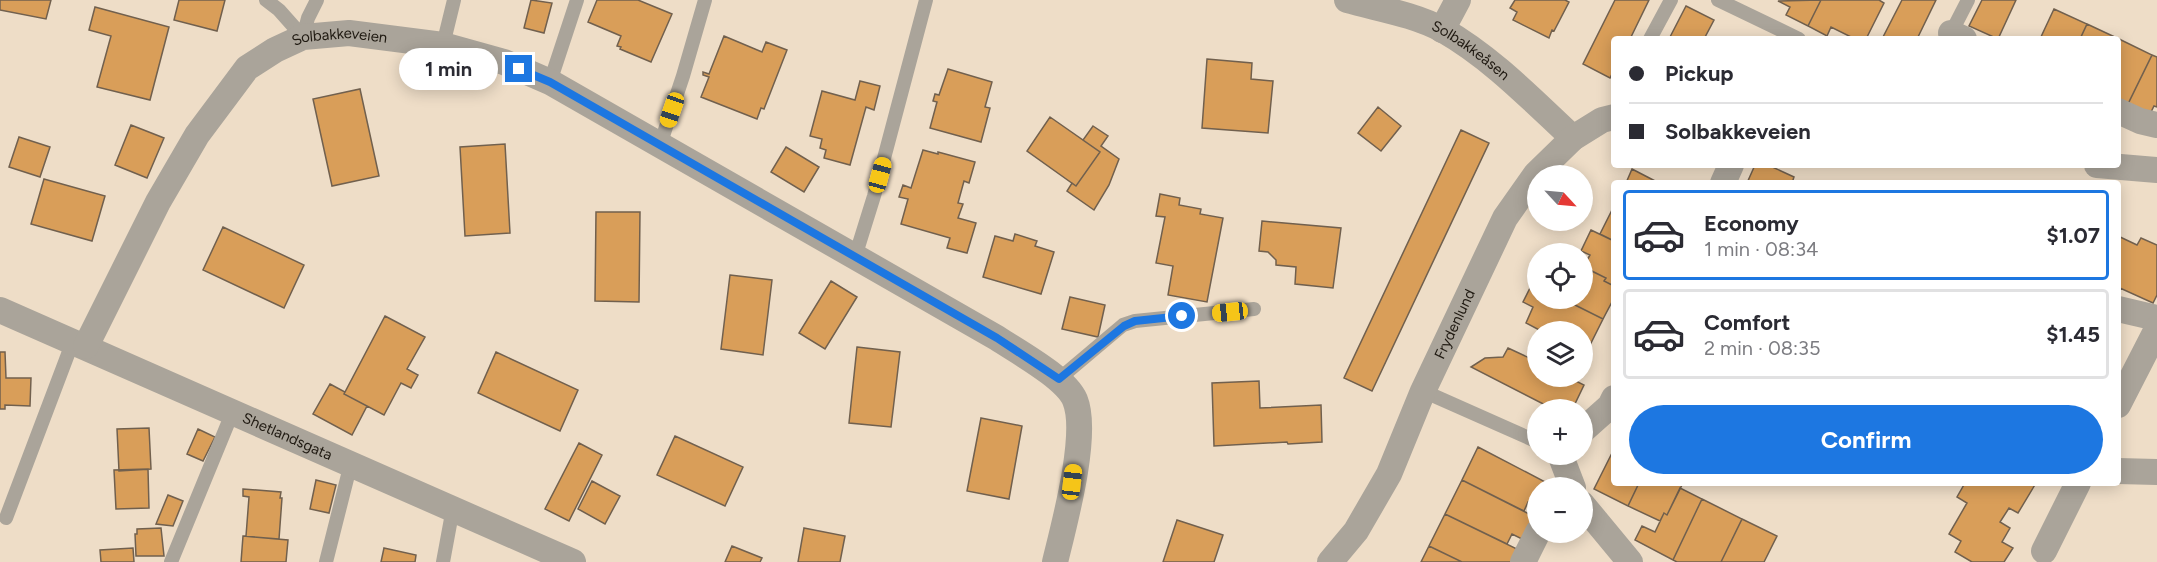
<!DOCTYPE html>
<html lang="en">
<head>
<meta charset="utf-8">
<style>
  :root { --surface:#fff; --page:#f2f2f3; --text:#2b2b33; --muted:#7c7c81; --line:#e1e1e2; --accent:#1d77e1 }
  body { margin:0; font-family:Figtree,sans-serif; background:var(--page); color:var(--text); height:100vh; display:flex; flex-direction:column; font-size:22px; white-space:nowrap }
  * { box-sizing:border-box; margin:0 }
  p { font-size:20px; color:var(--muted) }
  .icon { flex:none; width:33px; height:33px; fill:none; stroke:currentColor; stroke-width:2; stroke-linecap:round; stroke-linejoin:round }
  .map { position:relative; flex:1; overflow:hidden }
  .sheet { position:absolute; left:1611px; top:180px; width:510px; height:306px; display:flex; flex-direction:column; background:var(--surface); border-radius:6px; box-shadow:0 3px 15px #0003 }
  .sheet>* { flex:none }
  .banner { position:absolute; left:1611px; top:36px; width:510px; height:132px; border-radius:6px; box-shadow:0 3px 15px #0003; display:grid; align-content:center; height:132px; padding:0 18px; background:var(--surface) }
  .needle { width:39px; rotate:116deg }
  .controls { position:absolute; left:1527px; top:165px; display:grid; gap:12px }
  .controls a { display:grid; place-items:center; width:66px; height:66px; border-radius:50%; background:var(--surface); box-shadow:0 3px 15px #0003; font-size:30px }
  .end { position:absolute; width:27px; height:27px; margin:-14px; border:8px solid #1d77e1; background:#fff; box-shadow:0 0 0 3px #fff }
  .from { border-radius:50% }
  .bubble { position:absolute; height:42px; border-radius:21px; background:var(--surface); box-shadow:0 3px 15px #0003; font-size:20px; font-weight:700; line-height:42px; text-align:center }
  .car { position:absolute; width:18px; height:36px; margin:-18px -9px; border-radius:8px; box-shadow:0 0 4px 2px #0007; background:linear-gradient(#f5c518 24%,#345 0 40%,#f5c518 0 76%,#345 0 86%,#f5c518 0) }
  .banner b { display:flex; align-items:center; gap:21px; height:57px; font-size:22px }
  .banner b+b { border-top:2px solid var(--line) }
  .banner i { width:15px; height:15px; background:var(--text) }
  ul { padding:10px 0 0; list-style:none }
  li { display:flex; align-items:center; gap:18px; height:90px; margin:0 12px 9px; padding:0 6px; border:3px solid var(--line); border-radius:6px }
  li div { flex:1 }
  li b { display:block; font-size:22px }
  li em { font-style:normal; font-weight:700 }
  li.on { border-color:var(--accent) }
  li>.icon { width:54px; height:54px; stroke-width:1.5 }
  .primary-button { display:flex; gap:12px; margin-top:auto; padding:12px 18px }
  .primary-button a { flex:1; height:69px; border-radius:36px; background:var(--accent); color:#fff; font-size:24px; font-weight:700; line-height:69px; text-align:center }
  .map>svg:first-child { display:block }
  .building { fill:#d99e59; stroke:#71604e; stroke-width:1.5 }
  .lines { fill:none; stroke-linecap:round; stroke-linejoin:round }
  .service { stroke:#aaa49a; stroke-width:14 }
  .minor { stroke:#aaa49a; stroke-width:26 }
  .route { stroke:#1d77e1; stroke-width:8 }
  .labels { text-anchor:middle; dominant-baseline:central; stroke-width:5; stroke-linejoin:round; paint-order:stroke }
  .street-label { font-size:15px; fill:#201a12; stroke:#fcead4 }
</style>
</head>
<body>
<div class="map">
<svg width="2157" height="562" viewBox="0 0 2157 562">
  <rect width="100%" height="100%" fill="#eeddc7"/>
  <!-- building -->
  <path class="building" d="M0,0H51L46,19L0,10Z
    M179,0H225L217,31L174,20Z
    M531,0L552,3L544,33L524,28Z
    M597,0H638L672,14L651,62L620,49L621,47L617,46L621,36L588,22Z
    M1515,0H1565L1569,2L1554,31L1552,30L1549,38L1513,20L1517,12L1510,8Z
    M1615,0H1649L1630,39H1614V70L1610,78L1583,64Z
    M1821,0L1808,26L1786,15L1790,7L1778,1Z
    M1821,0H1879L1884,3L1866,39H1855L1831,27L1827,36L1808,26Z
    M1902,0H1936L1917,39H1882Z
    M1982,0H2016L1998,39L1969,26Z
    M1686,6L1714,20L1704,39H1669Z
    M95,7L169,27L150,100L97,87L111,36L89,30Z
    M2054,9L2087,24L2080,39H2040Z
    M2087,24L2117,38V39H2080Z
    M724,36L762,52L766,42L787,50L764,109L761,108L757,119L701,97L709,77L703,75V72L709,74Z
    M2117,38L2152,55L2128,104L2118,99Z
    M2152,55L2157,57V107L2154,106L2150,114L2128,104Z
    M1207,59L1252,63L1251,79L1273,81L1268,133L1202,128Z
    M948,69L992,82L985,107L990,108L981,142L930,128L937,102L933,101L935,94L939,95Z
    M860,81L880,86L874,110L866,107L850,165L824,158L826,150L820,148L822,139L810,136L822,91L855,100Z
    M360,89L379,176L332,186L313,99Z
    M1378,107L1401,126L1381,151L1358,133Z
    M1050,117L1100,152L1076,186L1027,151Z
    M131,125L164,138L147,178L115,165Z
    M1093,126L1108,136L1101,146L1119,159L1109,185L1094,210L1067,191L1072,183L1076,186L1100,152L1083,140Z
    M1461,130L1489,143L1372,391L1344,378Z
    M19,137L50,147L40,177L9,167Z
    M505,144L510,233L465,236L460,147Z
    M786,147L819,167L804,192L771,172Z
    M923,150L938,154V152L975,162L969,183L964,181L958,203L963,204L958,218L976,223L967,253L947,248L950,238L901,224L908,199L899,197L903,185L911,188Z
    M1755,165H1768L1794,177L1792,183H1747Z
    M1632,169L1659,183H1626Z
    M44,179L105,196L92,241L31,224Z
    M1160,194L1180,198L1179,205L1201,209L1200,214L1223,218L1207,302L1168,295L1173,266L1156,263L1165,217L1156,216Z
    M1614,206V241L1600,234Z
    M596,212H640L639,302L595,301Z
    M1262,221L1341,228L1333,288L1295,284L1296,267L1276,265V260L1268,252L1259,251Z
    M223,227L304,265L284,308L203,270Z
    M1591,230L1614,241V286L1604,281L1606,278L1583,267L1590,255L1581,251Z
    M1015,234L1037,241L1035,246L1054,252L1041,294L983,277L995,236L1013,241Z
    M2118,236L2137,245L2141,238L2157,245V295L2153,303L2120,288L2118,294Z
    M1582,266L1606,278L1604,281L1614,286V298L1603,319L1561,298H1582Z
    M730,275L772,280L763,355L721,349Z
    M831,281L857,297L825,349L799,333Z
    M1532,284L1538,287V298H1561L1603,319L1586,353L1584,352L1582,354V332H1543L1526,323L1533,307L1523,302Z
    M1070,297L1105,305L1098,337L1062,329Z
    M385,316L425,337L407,369L418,375L411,388L401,383L384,415L344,394Z
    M857,347L900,352L891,427L849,423Z
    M1508,348L1538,362V376H1566L1584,385L1572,410H1555L1471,367L1485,358L1503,357Z
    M0,352H5L6,378H31L30,406L5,405V409H0Z
    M496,352L578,390L560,431L478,393Z
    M1259,381L1260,408L1321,405L1322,442L1288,444L1287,442L1214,446L1212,383Z
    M330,384L345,392L344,394L367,406L352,435L313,414Z
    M981,418L1022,426L1009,499L967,491Z
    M149,428L151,469L119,471L117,429Z
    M198,429L215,437L203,461L187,454Z
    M675,436L743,467L725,506L657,475Z
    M579,443L602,455L569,521L545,509Z
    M1478,447L1551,485L1550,488H1538V507L1528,502L1524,511L1462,480Z
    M1614,449V483H1639L1628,506L1594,489Z
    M148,469L149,508L116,509L114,470Z
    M316,480L336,485L329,513L310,509Z
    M1462,480L1535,517L1524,540L1512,534L1507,544L1445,514Z
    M592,481L620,496L605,524L578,509Z
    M1639,483H1683L1667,515L1664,513L1660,521L1628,506Z
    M1965,483H2036L2018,513L2009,508L2000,522L2010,528L2002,542L2013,548L2004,562H1972L1955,552L1961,541L1949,534L1967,503L1957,497Z
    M1680,488L1702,499L1673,560L1635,540L1642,526L1655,532L1664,513L1667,515Z
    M243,489L281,492L280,498H282L279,539L243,536H246L249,497L243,496Z
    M168,495L183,501L173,526L156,524Z
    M1702,499L1742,519L1721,562H1677L1673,560Z
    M1445,514L1519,550L1513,562H1462L1429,546Z
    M1742,519L1777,536L1764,562H1721Z
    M1177,520L1223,535L1214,562H1163Z
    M161,528L164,556H136L135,534H137V529Z
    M804,528L845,536L840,562H798Z
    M243,536L288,540L286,562H241Z
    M732,546L762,558L760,562H725Z
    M1429,546L1462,562H1421Z
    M133,548L134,562H101L100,550Z
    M384,548L416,555L415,562H381Z"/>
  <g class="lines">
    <!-- service -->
    <path class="service" d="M266,0L279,10L303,37
      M1718,0L1799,39
      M303,37L308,18L317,0
      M1949,37L1968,0
      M1650,39L1671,0
      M443,45L454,0
      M550,82L577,0
      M660,145L683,76L705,0
      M855,257L874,196L926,0
      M1059,379L1123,325L1135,321L1254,309
      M1423,391L1538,442
      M6,518L73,341
      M171,562L233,411
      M326,562L351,463
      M443,562L453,508"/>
    <!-- minor -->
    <g class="minor">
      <path id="s1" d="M1347,0C1379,9 1413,14 1443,30C1492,58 1532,100 1573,138"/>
      <path d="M1442,30L1458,0"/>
      <path d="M1951,33L1964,39"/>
      <path d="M2118,111L2140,121L2157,125"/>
      <path d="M2097,165L2157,170"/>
      <path d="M1723,183L1731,165"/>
      <path d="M2118,309L2157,318"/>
      <path id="s2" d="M0,310L573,562"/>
      <path id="s3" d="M86,346L158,202L197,135L247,68L275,50L303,37L349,33L443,45L504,62L550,82L997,338C1018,352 1066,378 1075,400C1089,434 1064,525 1055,562"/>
      <path d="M2118,405L2157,329"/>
      <path d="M1582,431L1610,406L1614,398"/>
      <path d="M1560,454L1573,488"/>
      <path d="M2118,471L2157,472"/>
      <path d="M1582,504L1630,562"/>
      <path d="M2044,551L2078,483"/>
      <path id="s4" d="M1330,562L1356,531L1389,474L1423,391L1505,218L1536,174L1573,138L1602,120L1614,117"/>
      <path d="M1523,562L1538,532"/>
    </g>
  </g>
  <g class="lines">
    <!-- route -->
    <path class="route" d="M519,69L550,82L997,338L1059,379L1124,326L1135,321L1182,316"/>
  </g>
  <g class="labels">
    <!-- street labels -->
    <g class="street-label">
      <text stroke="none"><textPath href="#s3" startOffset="423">Solbakkeveien</textPath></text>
      <text stroke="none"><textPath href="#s1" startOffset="135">Solbakkeåsen</textPath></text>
      <text stroke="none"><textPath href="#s4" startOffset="270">Frydenlund</textPath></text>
      <text stroke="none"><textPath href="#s2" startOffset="314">Shetlandsgata</textPath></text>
    </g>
  </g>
</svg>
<div class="controls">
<a><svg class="needle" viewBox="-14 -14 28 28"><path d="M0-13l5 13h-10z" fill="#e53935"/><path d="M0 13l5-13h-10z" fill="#7c7c81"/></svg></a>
<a><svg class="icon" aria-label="locate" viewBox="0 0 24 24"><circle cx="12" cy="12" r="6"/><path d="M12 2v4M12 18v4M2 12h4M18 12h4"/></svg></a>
<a><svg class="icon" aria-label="layers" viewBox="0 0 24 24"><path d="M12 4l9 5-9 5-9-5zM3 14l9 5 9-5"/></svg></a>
<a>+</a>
<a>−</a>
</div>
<i class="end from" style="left:1182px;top:316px"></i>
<i class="end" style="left:519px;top:69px"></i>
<div class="bubble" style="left:399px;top:48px;width:99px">1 min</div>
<i class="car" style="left:672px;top:110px;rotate:199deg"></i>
<i class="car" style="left:880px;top:175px;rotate:15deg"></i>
<i class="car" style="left:1230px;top:312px;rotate:264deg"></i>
<i class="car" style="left:1072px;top:482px;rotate:7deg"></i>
<div class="banner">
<b><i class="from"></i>Pickup</b>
<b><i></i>Solbakkeveien</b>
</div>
<section class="sheet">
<ul>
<li class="on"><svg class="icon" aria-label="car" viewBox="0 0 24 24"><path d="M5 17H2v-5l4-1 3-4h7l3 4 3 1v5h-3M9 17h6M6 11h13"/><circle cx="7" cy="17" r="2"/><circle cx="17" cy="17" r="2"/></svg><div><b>Economy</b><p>1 min · 08:34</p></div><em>$1.07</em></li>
<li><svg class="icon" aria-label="car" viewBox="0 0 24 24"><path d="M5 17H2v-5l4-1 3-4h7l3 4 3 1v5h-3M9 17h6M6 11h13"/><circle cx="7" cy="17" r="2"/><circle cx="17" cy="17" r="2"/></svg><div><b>Comfort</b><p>2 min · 08:35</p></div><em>$1.45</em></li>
</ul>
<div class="primary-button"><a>Confirm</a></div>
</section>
</div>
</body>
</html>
